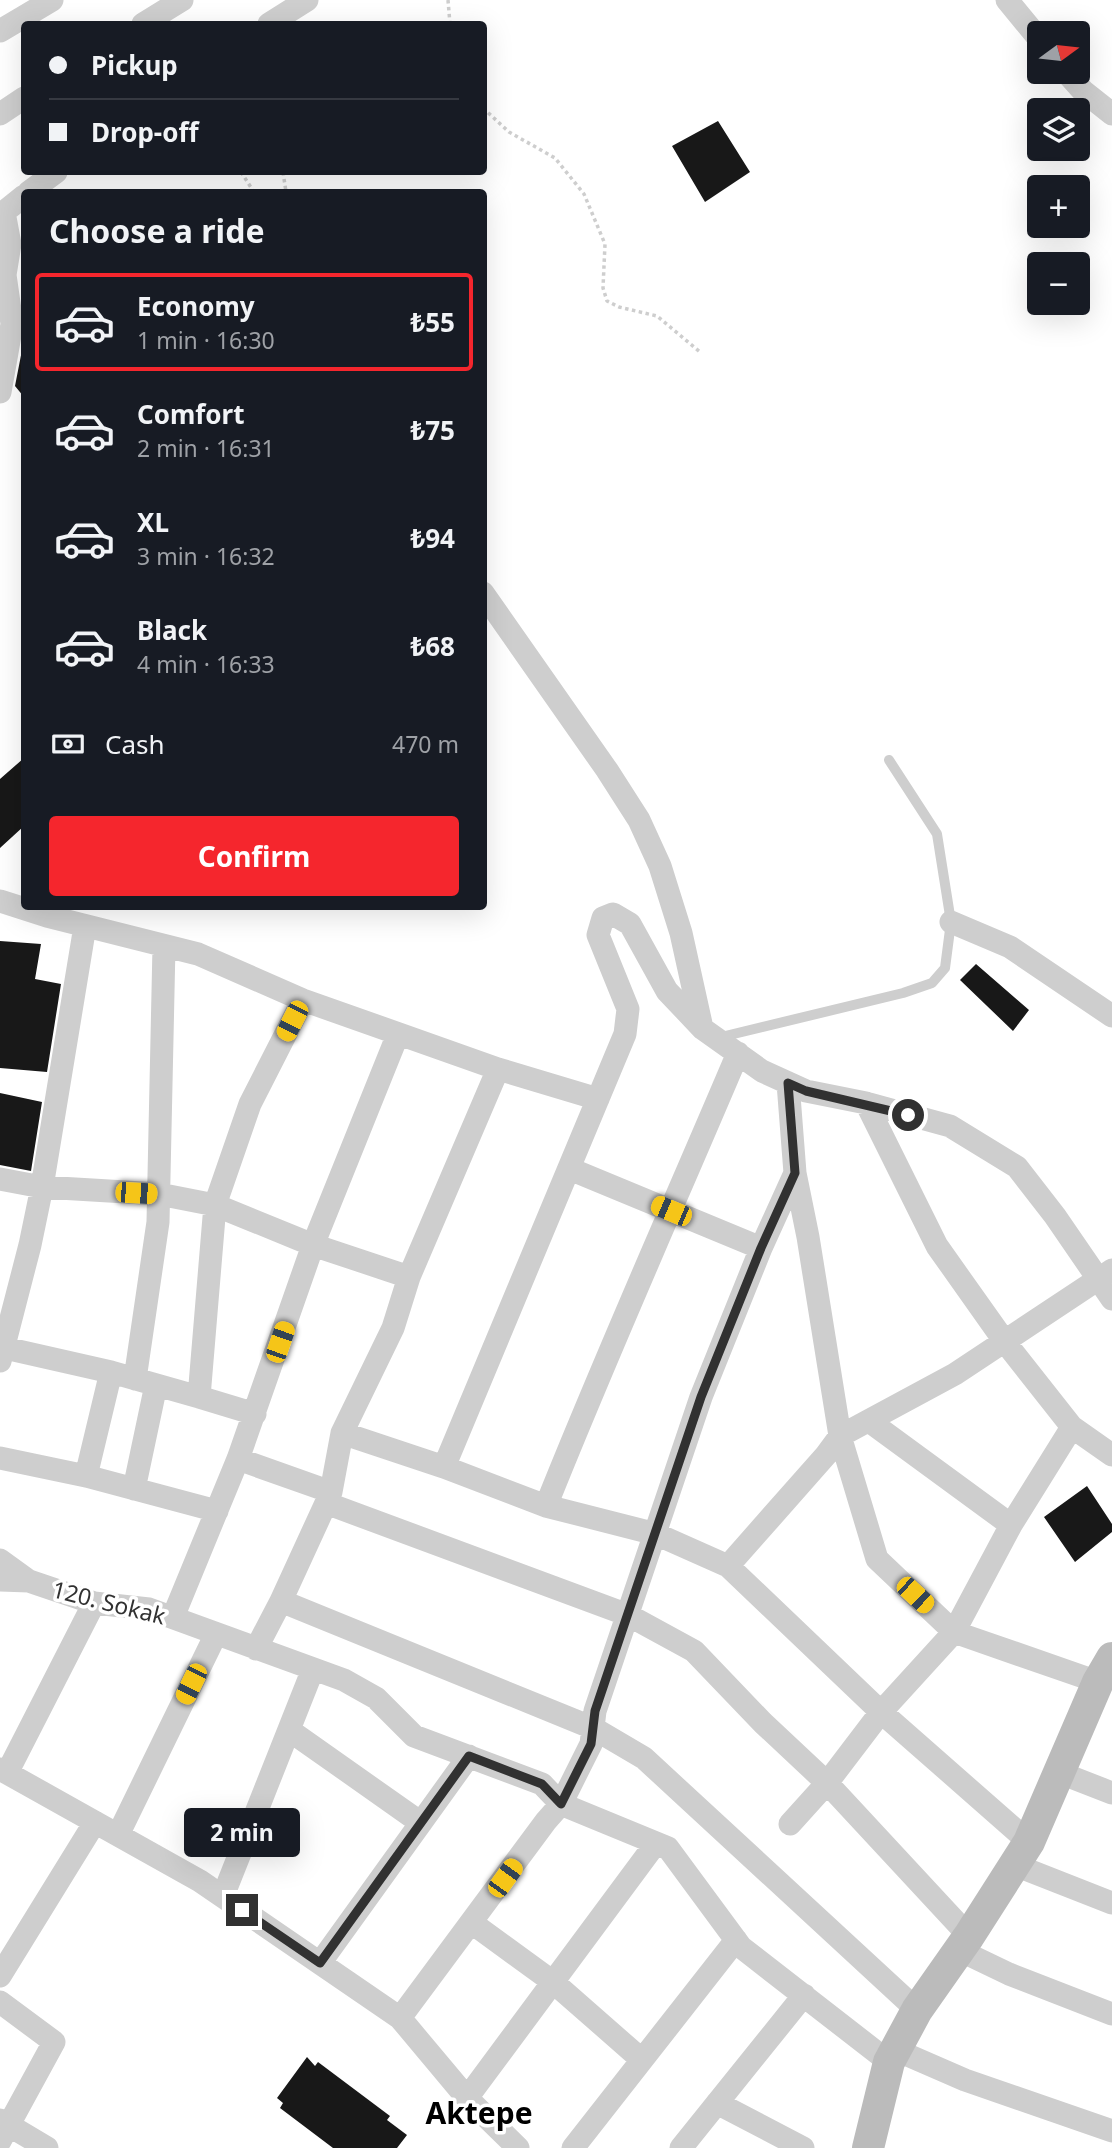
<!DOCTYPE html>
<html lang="en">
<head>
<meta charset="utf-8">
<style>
  :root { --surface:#171b24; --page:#20242c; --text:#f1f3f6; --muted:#9ea1a6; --line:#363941; --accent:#f5262d }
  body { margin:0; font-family:"Noto Sans",sans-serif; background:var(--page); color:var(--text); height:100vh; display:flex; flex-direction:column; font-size:26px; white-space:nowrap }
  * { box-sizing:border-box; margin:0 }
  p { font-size:23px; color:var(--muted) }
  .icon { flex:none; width:38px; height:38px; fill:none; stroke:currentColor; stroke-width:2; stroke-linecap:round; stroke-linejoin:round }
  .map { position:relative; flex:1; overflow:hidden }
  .details { position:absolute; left:21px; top:189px; width:466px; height:721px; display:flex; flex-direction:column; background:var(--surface); border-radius:7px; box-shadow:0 7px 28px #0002 }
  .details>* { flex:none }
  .top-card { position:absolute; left:21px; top:21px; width:466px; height:154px; border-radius:7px; box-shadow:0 7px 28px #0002; display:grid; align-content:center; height:154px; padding:0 28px; background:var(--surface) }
  .needle { width:46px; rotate:75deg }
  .buttons { position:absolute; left:1027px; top:21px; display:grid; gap:14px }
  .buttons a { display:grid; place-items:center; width:63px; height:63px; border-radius:7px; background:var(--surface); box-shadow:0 7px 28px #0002; font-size:35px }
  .end { position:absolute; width:32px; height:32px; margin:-16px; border:9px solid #313131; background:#fff; box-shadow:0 0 0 4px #fff }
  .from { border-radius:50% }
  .bubble { position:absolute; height:49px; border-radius:7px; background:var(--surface); box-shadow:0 7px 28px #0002; font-size:23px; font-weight:700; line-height:49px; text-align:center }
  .car { position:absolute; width:21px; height:42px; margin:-21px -10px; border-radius:9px; box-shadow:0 0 5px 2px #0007; background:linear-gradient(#f5c518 24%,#345 0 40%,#f5c518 0 76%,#345 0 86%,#f5c518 0) }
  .top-card b { display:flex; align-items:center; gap:24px; height:66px; font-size:26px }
  .top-card b+b { border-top:2px solid var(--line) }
  .top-card i { width:18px; height:18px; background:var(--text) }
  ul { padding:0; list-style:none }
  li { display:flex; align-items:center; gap:21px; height:98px; margin:0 14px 10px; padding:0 14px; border:4px solid transparent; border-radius:7px }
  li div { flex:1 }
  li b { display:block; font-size:26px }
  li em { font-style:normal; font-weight:700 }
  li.active { border-color:var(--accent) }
  li>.icon { width:63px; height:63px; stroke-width:1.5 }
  h2 { padding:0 28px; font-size:32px; line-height:84px }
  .pay { display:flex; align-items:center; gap:18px; height:77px; padding:0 28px; font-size:26px }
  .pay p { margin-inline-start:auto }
  .cta { display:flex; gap:14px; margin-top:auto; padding:14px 28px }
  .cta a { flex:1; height:80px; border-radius:7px; background:var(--accent); color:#fff; font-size:28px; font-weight:700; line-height:80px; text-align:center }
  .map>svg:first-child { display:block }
  .building { fill:#181818 }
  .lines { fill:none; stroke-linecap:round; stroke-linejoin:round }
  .path { stroke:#cecece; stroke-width:3.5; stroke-dasharray:3.5 3.5; stroke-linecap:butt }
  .lane { stroke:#cecece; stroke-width:10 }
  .street { stroke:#cecece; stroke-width:23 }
  .secondary { stroke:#bbb; stroke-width:32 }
  .route { stroke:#313131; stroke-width:9 }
  .labels { text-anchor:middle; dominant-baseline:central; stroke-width:7; stroke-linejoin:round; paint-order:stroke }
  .street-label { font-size:23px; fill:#313131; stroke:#fff }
  .district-label { font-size:30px; font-weight:bold; fill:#000; stroke:#fff }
</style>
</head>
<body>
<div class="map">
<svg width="1112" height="2148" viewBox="0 0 1112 2148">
  <rect width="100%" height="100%" fill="#fff"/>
  <!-- building -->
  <path class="building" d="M718,121L750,172L705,202L672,146Z
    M23,345L24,347V397L15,386Z
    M24,758V826L0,848V779Z
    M0,941L41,944L35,979L61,984L47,1072L0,1068Z
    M976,964L1029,1010L1013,1031L960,980Z
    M0,1093L42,1102L31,1171L0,1165Z
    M1087,1486L1112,1524V1532L1075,1562L1044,1517Z
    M307,2057L315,2066L318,2062L390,2116L387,2120L407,2135L397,2148H333L280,2108L283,2103L277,2098Z"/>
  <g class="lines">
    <!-- path -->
    <path class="path" d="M448,0L450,24
      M483,108L509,132L555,158L584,194L605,244L603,288L607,301L619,307L657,316L700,352
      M241,172L254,192
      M283,172L286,192"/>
    <!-- lane -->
    <path class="lane" d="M717,1038L903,993L932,983L945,968L951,922L937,834L889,760"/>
    <!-- street -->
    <path class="street" d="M1007,0L1040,40
      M143,24L182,0
      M269,24L307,0
      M0,31L52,0
      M1066,72L1083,91L1112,114
      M0,114L24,98
      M29,192L56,172
      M0,392L12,324L5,275L10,244L4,212L24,196
      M483,593L607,770L639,820L660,866L681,933L702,1028
      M0,901L47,916L198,954L303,1000L498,1069L598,1099
      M951,922L1010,947L1112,1016
      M788,1083L795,1173L808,1237L840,1436L877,1559L954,1632L1098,1682
      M866,1103L937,1246L1005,1342L1072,1427L1112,1455
      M570,1169L761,1248
      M0,1179L42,1187L159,1194L215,1205L313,1245L409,1277
      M5,1348L111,1372L199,1397
      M0,1361L30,1245L42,1187L85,926
      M135,1379L158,1222L164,946
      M255,1414L199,1397L215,1205L250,1104L303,1000
      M869,1421L1011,1525
      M342,1433L444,1467L546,1506L656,1534L728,1566L881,1712L1029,1842
      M0,1458L86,1476L217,1511
      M238,1459L331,1492
      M444,1467L625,1034L628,1009L598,935L603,918L613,914L630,924L667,991L703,1029L762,1071L806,1091L866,1103L950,1126L1017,1167L1055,1216L1112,1299
      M86,1476L111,1372
      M134,1489L156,1385
      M326,1503L628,1615L694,1651L763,1723L827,1783L969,1936
      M546,1506C607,1353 674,1204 738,1053
      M0,1560L29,1581
      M728,1566L826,1455L840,1436L955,1374L1112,1270
      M0,1580L29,1581L94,1603L149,1609L344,1680L376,1698L414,1736L542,1784L561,1804L668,1848L741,1947L889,2062
      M281,1601L593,1728L644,1758L917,2010
      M173,1617L238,1459L313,1245L398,1034
      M256,1649L281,1601L326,1503L331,1492L342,1433L393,1328L409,1277L498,1069
      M289,1730L421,1823
      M0,1769L200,1881L400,2018L467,2098L518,2148
      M1058,1772L1112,1793
      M7,1773L94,1603
      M790,1824L827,1783L881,1712L954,1632L1011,1525L1072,1427
      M118,1835L216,1634
      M1015,1865L1112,1903
      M223,1896L313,1669
      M472,1923L553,1982L642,2060
      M959,1950L1009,1974L1112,2014
      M320,1963L469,1756
      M0,1976L95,1822
      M0,2002L54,2042L0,2141
      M400,2018L546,1821L561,1804L591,1744L595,1711L701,1397L761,1248L795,1173
      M896,2050L965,2080L1112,2131
      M467,2098L656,1843
      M717,2103L803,2148
      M0,2120L47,2148
      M573,2148L736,1940
      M681,2148L804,1995"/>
    <!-- secondary -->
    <path class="secondary" d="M868,2148L889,2062L917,2010L969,1936L1029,1842L1098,1682L1112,1658"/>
  </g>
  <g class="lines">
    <!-- route -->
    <path class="route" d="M242,1910L320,1963L469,1756L542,1784L561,1804L591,1744L595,1711L701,1397L761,1248L795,1173L788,1083L806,1091L908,1115"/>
  </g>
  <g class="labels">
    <!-- street labels -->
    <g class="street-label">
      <text transform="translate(109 1602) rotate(14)">120. Sokak</text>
    </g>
    <!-- district labels -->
    <g class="district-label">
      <text x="479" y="2112">Aktepe</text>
    </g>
  </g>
</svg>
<div class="buttons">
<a><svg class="needle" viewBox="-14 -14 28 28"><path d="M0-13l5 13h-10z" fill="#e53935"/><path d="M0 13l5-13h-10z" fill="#9ea1a6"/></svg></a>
<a><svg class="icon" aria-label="layers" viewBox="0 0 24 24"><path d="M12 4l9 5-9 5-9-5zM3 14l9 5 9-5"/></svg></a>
<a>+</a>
<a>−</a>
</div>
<i class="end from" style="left:908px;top:1115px"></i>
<i class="end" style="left:242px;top:1910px"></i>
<div class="bubble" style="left:184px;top:1808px;width:116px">2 min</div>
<i class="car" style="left:292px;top:1021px;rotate:207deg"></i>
<i class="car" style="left:136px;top:1193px;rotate:93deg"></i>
<i class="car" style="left:671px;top:1211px;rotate:293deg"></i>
<i class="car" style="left:280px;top:1342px;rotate:19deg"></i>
<i class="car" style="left:915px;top:1595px;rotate:133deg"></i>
<i class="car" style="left:191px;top:1684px;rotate:206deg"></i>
<i class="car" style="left:505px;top:1878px;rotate:36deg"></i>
<div class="top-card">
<b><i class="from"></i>Pickup</b>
<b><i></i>Drop-off</b>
</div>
<section class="details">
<h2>Choose a ride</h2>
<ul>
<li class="active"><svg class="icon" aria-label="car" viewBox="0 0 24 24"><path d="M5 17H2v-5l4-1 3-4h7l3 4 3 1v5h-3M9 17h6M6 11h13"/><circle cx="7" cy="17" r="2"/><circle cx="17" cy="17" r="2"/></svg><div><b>Economy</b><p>1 min · 16:30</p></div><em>₺55</em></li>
<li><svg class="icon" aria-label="car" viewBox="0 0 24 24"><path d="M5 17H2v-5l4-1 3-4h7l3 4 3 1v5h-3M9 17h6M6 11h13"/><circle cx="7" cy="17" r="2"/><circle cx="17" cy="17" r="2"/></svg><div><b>Comfort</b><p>2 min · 16:31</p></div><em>₺75</em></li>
<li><svg class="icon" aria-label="car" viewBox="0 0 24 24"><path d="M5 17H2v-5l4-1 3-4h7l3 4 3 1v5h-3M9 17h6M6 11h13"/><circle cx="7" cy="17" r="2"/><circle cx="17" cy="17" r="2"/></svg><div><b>XL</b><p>3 min · 16:32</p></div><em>₺94</em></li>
<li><svg class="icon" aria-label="car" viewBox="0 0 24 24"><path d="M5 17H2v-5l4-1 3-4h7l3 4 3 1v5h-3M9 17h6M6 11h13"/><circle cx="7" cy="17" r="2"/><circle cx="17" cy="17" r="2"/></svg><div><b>Black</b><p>4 min · 16:33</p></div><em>₺68</em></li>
</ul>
<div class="pay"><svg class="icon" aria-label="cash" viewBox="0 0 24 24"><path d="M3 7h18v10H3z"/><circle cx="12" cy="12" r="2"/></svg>Cash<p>470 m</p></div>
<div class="cta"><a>Confirm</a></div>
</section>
</div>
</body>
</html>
